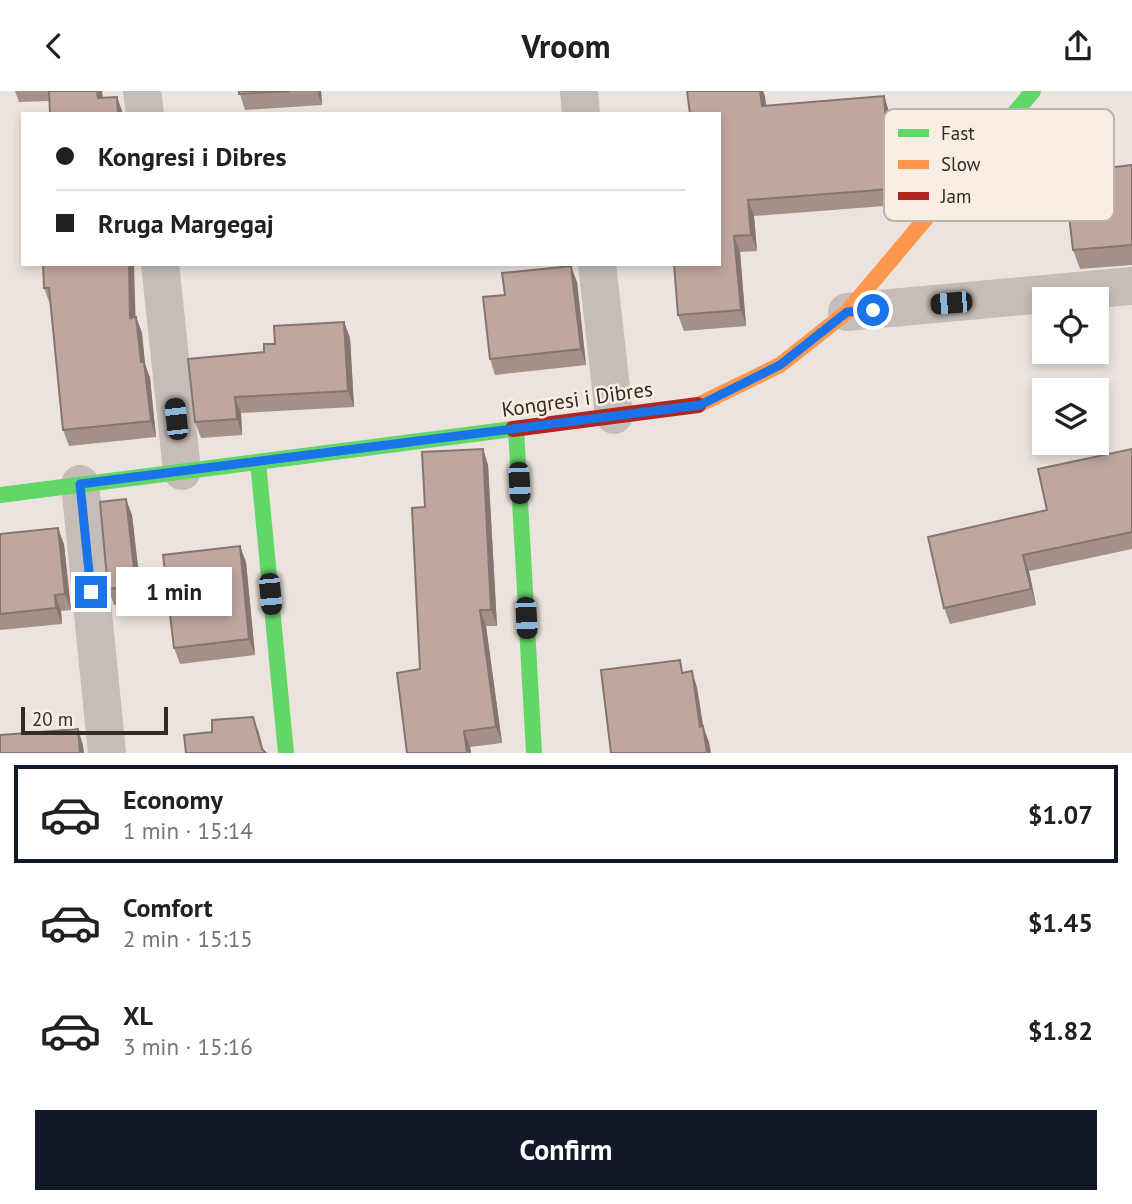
<!DOCTYPE html>
<html lang="en">
<head>
<meta charset="utf-8">
<style>
  :root { --surface:#fff; --page:#f2f2f2; --text:#202124; --muted:#757577; --line:#e0e0e0; --accent:#111827 }
  body { margin:0; font-family:"PT Sans",sans-serif; background:var(--page); color:var(--text); height:100vh; display:flex; flex-direction:column; font-size:26px; white-space:nowrap }
  * { box-sizing:border-box; margin:0 }
  p { font-size:23px; color:var(--muted) }
  .icon { flex:none; width:38px; height:38px; fill:none; stroke:currentColor; stroke-width:2; stroke-linecap:round; stroke-linejoin:round }
  .map { position:relative; height:662px; overflow:hidden }
  .sheet { display:flex; flex-direction:column; background:var(--surface); flex:1 }
  .sheet>* { flex:none }
  .banner { position:absolute; left:21px; top:21px; width:700px; height:154px; border-radius:0px; box-shadow:0 4px 10px #0003; display:grid; align-content:center; height:154px; padding:0 35px; background:var(--surface) }
  .controls { position:absolute; left:1032px; top:196px; display:grid; gap:14px }
  .controls a { display:grid; place-items:center; width:77px; height:77px; border-radius:0px; background:var(--surface); box-shadow:0 4px 10px #0003; font-size:35px }
  .scale { position:absolute; left:21px; bottom:18px; width:147px; box-sizing:border-box; padding-left:7px; border:4px solid #352a26; border-top:0; font-size:19px; line-height:24px; white-space:nowrap; color:#352a26; -webkit-text-stroke:5px #f9eee4; paint-order:stroke }
  .end { position:absolute; width:32px; height:32px; margin:-16px; border:9px solid #1a73e8; background:#fff; box-shadow:0 0 0 4px #fff }
  .from { border-radius:50% }
  .bubble { position:absolute; height:49px; border-radius:0px; background:var(--surface); box-shadow:0 4px 10px #0003; font-size:23px; font-weight:700; line-height:49px; text-align:center }
  .car { position:absolute; width:21px; height:42px; margin:-21px -10px; border-radius:9px; box-shadow:0 0 5px 2px #0007; background:linear-gradient(#222 24%,#8ab4d8 0 40%,#222 0 76%,#8ab4d8 0 86%,#222 0) }
  .banner b { display:flex; align-items:center; gap:24px; height:66px; font-size:26px }
  .banner b+b { border-top:2px solid var(--line) }
  .banner i { width:18px; height:18px; background:var(--text) }
  ul { padding:12px 0 0; list-style:none }
  li { display:flex; align-items:center; gap:21px; height:98px; margin:0 14px 10px; padding:0 21px; border:4px solid transparent; border-radius:0px }
  li div { flex:1 }
  li b { display:block; font-size:26px }
  li em { font-style:normal; font-weight:700 }
  li.on { border-color:var(--accent) }
  li>.icon { width:63px; height:63px; stroke-width:1.5 }
  .button { display:flex; gap:14px; margin-top:auto; padding:14px 35px }
  .button a { flex:1; height:80px; border-radius:0px; background:var(--accent); color:#fff; font-size:28px; font-weight:700; line-height:80px; text-align:center }
  header { display:flex; justify-content:space-between; align-items:center; height:91px; padding:0 35px; background:var(--surface); font-size:32px; font-weight:700 }
  .map>svg:first-child { display:block }
  .lines { fill:none; stroke-linecap:round; stroke-linejoin:round }
  .street { stroke:#c5bdb7; stroke-width:38 }
  .fast { stroke:#63d668; stroke-width:16 }
  .slow { stroke:#ff974d; stroke-width:16 }
  .jam { stroke:#b3261e; stroke-width:16 }
  .wall { fill:#a49089 }
  .shaded-wall { fill:#86756f }
  .building { fill:#bfa79f; stroke:#86756f; stroke-width:2 }
  .route { stroke:#1a73e8; stroke-width:9 }
  .labels { text-anchor:middle; dominant-baseline:central; stroke-width:5; stroke-linejoin:round; paint-order:stroke }
  .street-label { font-size:21px; fill:#352a26; stroke:#f9eee4 }
  .key { fill:#f9eee4; stroke:#beb3ab; stroke-width:2 }
  .key-label { font-size:19px; fill:#352a26 }
</style>
</head>
<body>
<header><svg class="icon" aria-label="back" viewBox="0 0 24 24"><path d="M15 5l-7 7 7 7"/></svg>Vroom<svg class="icon" aria-label="share" viewBox="0 0 24 24"><path d="M12 15V3M7 8l5-5 5 5M5 13v7h14v-7"/></svg></header>
<div class="map">
<svg width="1132" height="662" viewBox="0 0 1132 662">
  <rect width="100%" height="100%" fill="#ebe4de"/>
  <g class="lines">
    <!-- street -->
    <path class="street" d="M142,0L145,23
      M579,0L581,23
      M160,173L182,380
      M597,173L614,324
      M847,221L1132,195
      M80,393L107,662"/>
    <!-- fast -->
    <path class="fast" d="M971,74L1033,0
      M516,338L534,662
      M258,371L286,662
      M0,404L513,338"/>
    <!-- slow -->
    <path class="slow" d="M698,314L780,274L847,221L971,74"/>
    <!-- jam -->
    <path class="jam" d="M513,338L698,314"/>
  </g>
  <!-- wall -->
  <path class="wall" d="M15,0H102L103,7L117,6L123,23H50L49,10L19,11Z
    M239,0H321L322,14L245,19Z
    M687,0H763L766,15L884,5L889,21L897,114L754,125L757,160L740,161L746,235L684,240L678,224L719,173Z
    M1132,74V174L1080,178L1073,159Z
    M43,173L136,226L142,242L145,273L150,287L156,346L69,355L63,339L50,213L44,197Z
    M577,191L586,274L495,284L490,268L505,204Z
    M344,231L350,247L354,316L241,322L242,344L201,347L195,331L264,261L275,253Z
    M483,358L488,374L497,535H486L502,652L470,656L471,662H407L420,578L425,416Z
    M1132,358V458L1029,480L1036,514L950,533L944,517L1047,419Z
    M132,424L142,511L114,514L108,498Z
    M0,443L64,453L71,519L61,520L62,533L0,539Z
    M246,471L255,564L180,573L174,557Z"/>
  <!-- shaded-wall -->
  <path class="shaded-wall" d="M97,0H102L103,23L98,7Z
    M317,0H321L322,14Z
    M760,0H763L765,5L768,31L762,15Z
    M884,5L889,21L897,114L891,98Z
    M117,6L123,23H118Z
    M748,109L754,125L757,160L751,144Z
    M734,145L740,161L746,235L741,219Z
    M129,173H134L136,243L130,227Z
    M571,175L577,191L586,274L581,258Z
    M136,226L142,242L145,273L150,287L156,346L151,330L141,271Z
    M344,231L350,247L354,316L348,300Z
    M235,306L241,322L242,344L237,328Z
    M483,358L488,374L497,535L491,519Z
    M126,408L132,424L142,511L136,495Z
    M58,437L64,453L71,519L65,503Z
    M240,455L246,471L255,564L249,548Z
    M1023,464L1029,480L1036,514L1031,498Z
    M55,504L61,520L62,533L56,517Z
    M480,519L486,535L502,652L496,636Z
    M692,580L697,596L706,652L700,636Z
    M253,626L259,642L264,662H263Z
    M703,635L709,651L711,662H707Z
    M78,638L83,654L84,662H80Z
    M464,640L470,656L471,662H467Z"/>
  <!-- building -->
  <path class="building" d="M49,0H97L98,7L117,6L118,23H50Z
    M239,0H290L239,3Z
    M687,0H760L762,15L884,5L891,98L748,109L751,144L734,145L741,219L678,224L674,173H719V23H690Z
    M1132,74V154L1073,159L1064,82Z
    M43,173H129L130,227L136,226L141,271H144L151,330L63,339L49,197H44Z
    M571,175L581,258L490,268L483,206L505,204L502,182Z
    M344,231L348,300L235,306L237,328L195,331L188,268L264,261V253H275L274,235Z
    M483,358L491,519H480L496,636L464,640L467,662H407L397,582L420,578L412,417L425,416L422,361Z
    M1132,358V441L1023,464L1031,498L944,517L928,446L1047,419L1038,378Z
    M126,408L136,495L108,498L100,411Z
    M58,437L65,503L55,504L56,517L0,523V443Z
    M240,455L249,548L174,557L163,464Z
    M680,569L682,582L692,580L700,636L703,635L707,662H611L601,579Z
    M253,626L262,658L266,662H186L184,644L212,641V629Z
    M78,638L80,662H0V644Z"/>
  <g class="lines">
    <!-- route -->
    <path class="route" d="M91,501L80,393L700,314L780,274L847,221L873,219"/>
  </g>
  <g class="labels">
    <!-- street labels -->
    <g class="street-label">
      <text transform="translate(577 308) rotate(-8)">Kongresi i Dibres</text>
    </g>
  </g>
  <!-- legend -->
  <rect x="884" y="18" width="230" height="112" rx="10" class="key"/>
  <rect x="898" y="38" width="31" height="8" fill="#63d668"/>
  <rect x="898" y="69" width="31" height="9" fill="#ff974d"/>
  <rect x="898" y="101" width="31" height="8" fill="#b3261e"/>
  <g class="key-label">
    <text x="941" y="49">Fast</text>
    <text x="941" y="80">Slow</text>
    <text x="941" y="112">Jam</text>
  </g>
</svg>
<div class="controls">
<a><svg class="icon" aria-label="locate" viewBox="0 0 24 24"><circle cx="12" cy="12" r="6"/><path d="M12 2v4M12 18v4M2 12h4M18 12h4"/></svg></a>
<a><svg class="icon" aria-label="layers" viewBox="0 0 24 24"><path d="M12 4l9 5-9 5-9-5zM3 14l9 5 9-5"/></svg></a>
</div>
<div class="scale">20 m</div>
<i class="end from" style="left:873px;top:219px"></i>
<i class="end" style="left:91px;top:501px"></i>
<div class="bubble" style="left:116px;top:476px;width:116px">1 min</div>
<i class="car" style="left:951px;top:212px;rotate:265deg"></i>
<i class="car" style="left:176px;top:328px;rotate:354deg"></i>
<i class="car" style="left:519px;top:392px;rotate:177deg"></i>
<i class="car" style="left:270px;top:503px;rotate:175deg"></i>
<i class="car" style="left:526px;top:527px;rotate:177deg"></i>
<div class="banner">
<b><i class="from"></i>Kongresi i Dibres</b>
<b><i></i>Rruga Margegaj</b>
</div>
</div>
<section class="sheet">
<ul>
<li class="on"><svg class="icon" aria-label="car" viewBox="0 0 24 24"><path d="M5 17H2v-5l4-1 3-4h7l3 4 3 1v5h-3M9 17h6M6 11h13"/><circle cx="7" cy="17" r="2"/><circle cx="17" cy="17" r="2"/></svg><div><b>Economy</b><p>1 min · 15:14</p></div><em>$1.07</em></li>
<li><svg class="icon" aria-label="car" viewBox="0 0 24 24"><path d="M5 17H2v-5l4-1 3-4h7l3 4 3 1v5h-3M9 17h6M6 11h13"/><circle cx="7" cy="17" r="2"/><circle cx="17" cy="17" r="2"/></svg><div><b>Comfort</b><p>2 min · 15:15</p></div><em>$1.45</em></li>
<li><svg class="icon" aria-label="car" viewBox="0 0 24 24"><path d="M5 17H2v-5l4-1 3-4h7l3 4 3 1v5h-3M9 17h6M6 11h13"/><circle cx="7" cy="17" r="2"/><circle cx="17" cy="17" r="2"/></svg><div><b>XL</b><p>3 min · 15:16</p></div><em>$1.82</em></li>
</ul>
<div class="button"><a>Confirm</a></div>
</section>
</body>
</html>
